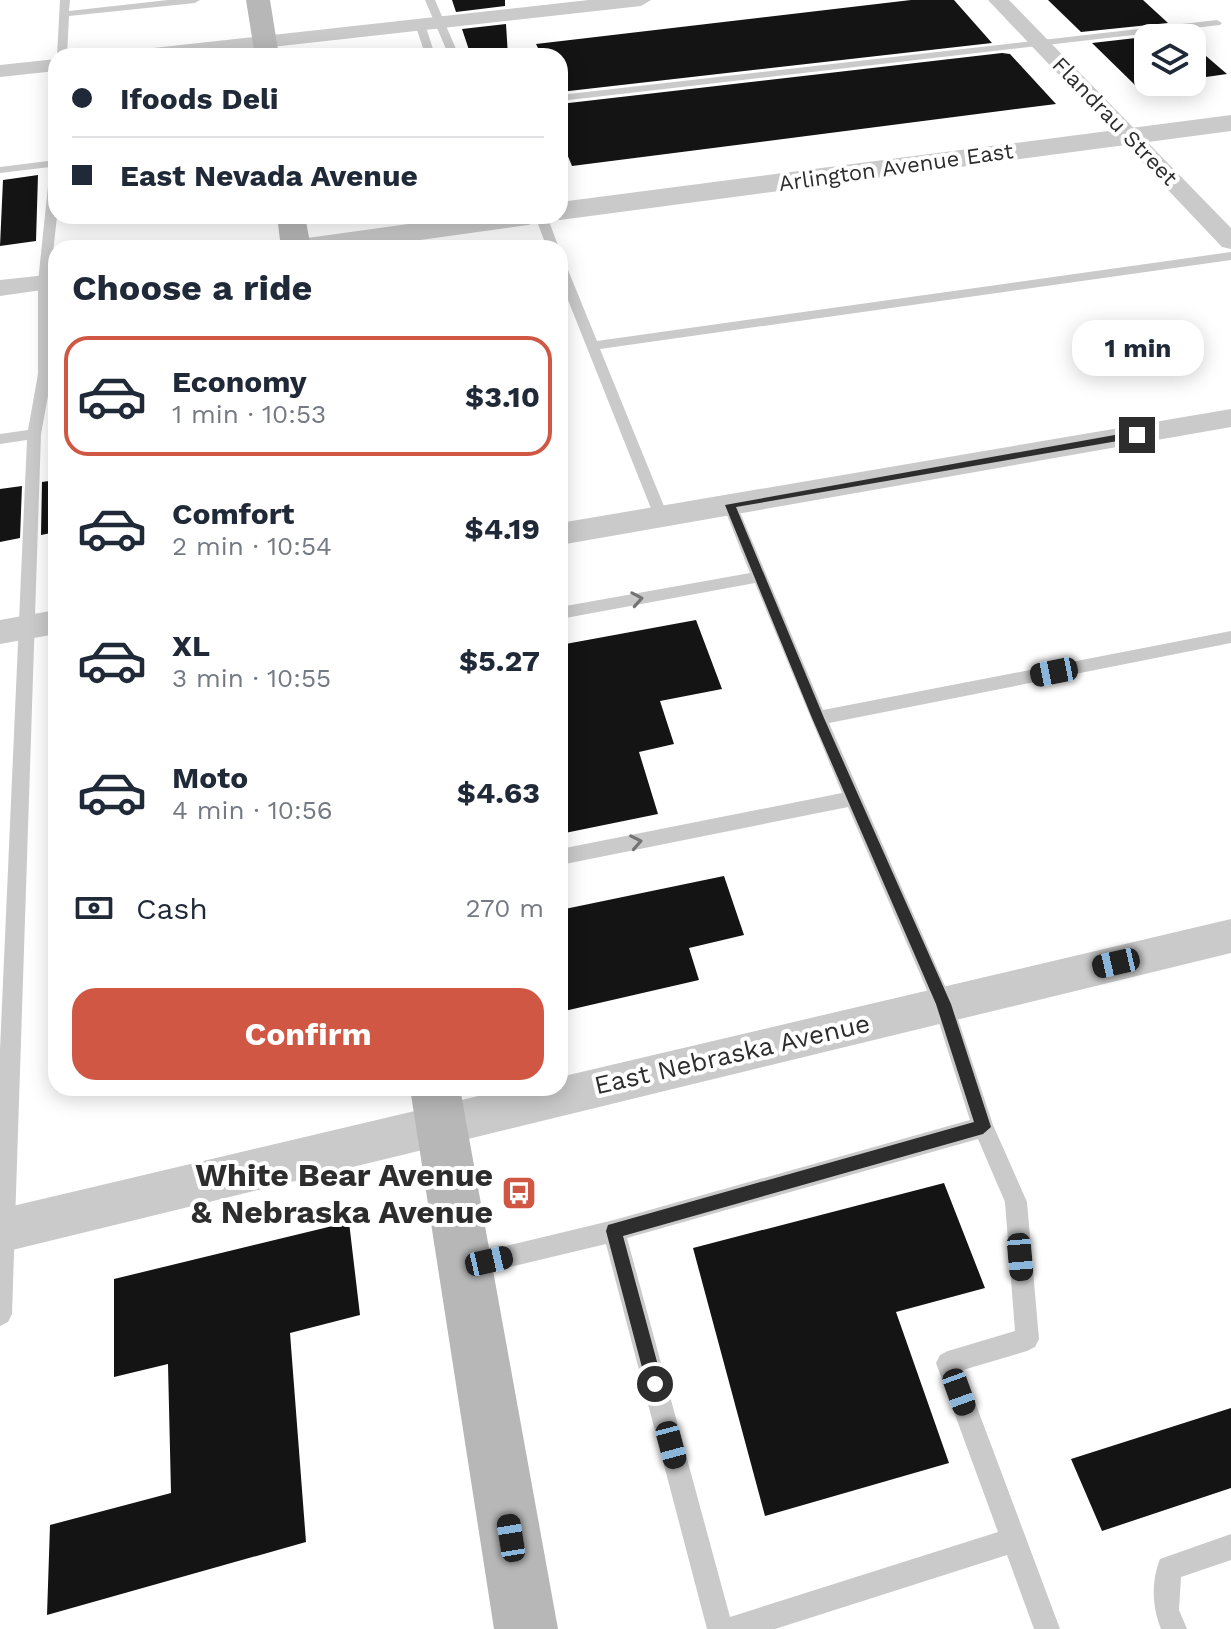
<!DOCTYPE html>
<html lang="en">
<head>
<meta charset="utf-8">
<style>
  :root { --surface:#fff; --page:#f6f6f7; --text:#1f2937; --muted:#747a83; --line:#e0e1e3; --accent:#d05743 }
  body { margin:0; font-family:"Work Sans",sans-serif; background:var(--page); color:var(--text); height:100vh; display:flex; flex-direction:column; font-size:30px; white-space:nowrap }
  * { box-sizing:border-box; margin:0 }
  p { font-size:26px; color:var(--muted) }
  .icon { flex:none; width:44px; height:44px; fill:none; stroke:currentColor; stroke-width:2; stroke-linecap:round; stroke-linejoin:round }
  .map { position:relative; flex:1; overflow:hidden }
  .side { position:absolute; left:48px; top:240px; width:520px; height:856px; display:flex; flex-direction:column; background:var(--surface); border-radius:24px; box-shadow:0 4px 20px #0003 }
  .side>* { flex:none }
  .top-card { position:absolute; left:48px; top:48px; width:520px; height:176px; border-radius:24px; box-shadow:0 4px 20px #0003; display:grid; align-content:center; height:176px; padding:0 24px; background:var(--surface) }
  .fabs { position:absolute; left:1134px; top:24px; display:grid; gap:16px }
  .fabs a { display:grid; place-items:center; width:72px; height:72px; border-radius:16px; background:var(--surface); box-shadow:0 4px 20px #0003; font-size:40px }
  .end { position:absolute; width:36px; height:36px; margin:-18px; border:10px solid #2d2d2d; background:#fff; box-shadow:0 0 0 4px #fff }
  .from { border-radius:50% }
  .bubble { position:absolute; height:56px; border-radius:24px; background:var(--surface); box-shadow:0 4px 20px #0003; font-size:26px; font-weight:700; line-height:56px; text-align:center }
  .car { position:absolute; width:24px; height:48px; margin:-24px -12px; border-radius:10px; box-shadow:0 0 6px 2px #0007; background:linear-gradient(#222 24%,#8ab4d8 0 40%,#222 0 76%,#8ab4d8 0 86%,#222 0) }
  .top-card b { display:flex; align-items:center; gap:28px; height:76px; font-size:30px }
  .top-card b+b { border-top:2px solid var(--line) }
  .top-card i { width:20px; height:20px; background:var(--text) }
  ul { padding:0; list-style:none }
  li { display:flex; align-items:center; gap:24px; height:120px; margin:0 16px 12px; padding:0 8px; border:4px solid transparent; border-radius:24px }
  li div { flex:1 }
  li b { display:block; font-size:30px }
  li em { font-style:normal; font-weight:700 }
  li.active { border-color:var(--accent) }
  li>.icon { width:72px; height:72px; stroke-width:1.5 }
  h2 { padding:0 24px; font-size:36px; line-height:96px }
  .pay { display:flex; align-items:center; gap:20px; height:88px; padding:0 24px; font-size:30px }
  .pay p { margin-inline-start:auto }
  .primary-button { display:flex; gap:16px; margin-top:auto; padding:16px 24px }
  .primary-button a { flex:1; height:92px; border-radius:24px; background:var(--accent); color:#fff; font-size:32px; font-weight:700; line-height:92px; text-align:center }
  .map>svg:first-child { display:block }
  .building { fill:#141414 }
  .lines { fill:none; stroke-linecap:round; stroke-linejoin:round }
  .service { fill:#cacaca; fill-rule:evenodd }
  .minor { fill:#cacaca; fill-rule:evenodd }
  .tertiary { fill:#cacaca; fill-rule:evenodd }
  .secondary { fill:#b7b7b7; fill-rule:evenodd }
  .oneway { stroke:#747474 }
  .route { fill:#2d2d2d }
  .labels { text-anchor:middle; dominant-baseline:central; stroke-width:8; stroke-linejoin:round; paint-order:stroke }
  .far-street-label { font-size:22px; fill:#2d2d2d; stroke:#fff }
  .street-label { font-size:26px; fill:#2d2d2d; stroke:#fff }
  .near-poi-label { font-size:32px; font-weight:bold; fill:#2d2d2d; stroke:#fff; text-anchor:end }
</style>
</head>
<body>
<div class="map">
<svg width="1231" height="1629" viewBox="0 0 1231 1629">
  <rect width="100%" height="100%" fill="#fff"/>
  <!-- building -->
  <path class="building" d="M452,0H505V6L456,12Z
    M911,0H954L992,43L560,92V56H542L536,44Z
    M1048,0H1143L1168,23L1081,32Z
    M506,24L508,56H471L462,29Z
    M1180,33L1186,38H1148V82H1166L1136,86L1092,43Z
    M1192,44L1227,74L1192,79Z
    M1002,53L1010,54L1056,104L572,166L560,137V104Z
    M38,175L36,241L0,246L3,180Z
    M56,480V532L41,535L42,482Z
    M22,486L20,538L0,542V489Z
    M696,620L722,689L660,701L674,744L639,752L658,814L560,834V645Z
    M724,876L744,935L689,948L699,980L560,1012V910Z
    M944,1183L985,1288L896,1312L949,1463L765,1516L693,1248Z
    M349,1222L360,1315L290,1333L306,1542L47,1615L50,1525L171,1493L168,1364L114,1377V1279Z
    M1231,1408V1488L1102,1531L1071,1459Z"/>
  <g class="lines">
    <!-- service -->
    <path class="service" d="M60,0H70L69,11L168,0H200L195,3L69,16L67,56H57Z
      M425,0H435L459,56H449Z
      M1217,20L1222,23L1220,25L560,101V95Z
      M420,21L425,24L433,49L424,56H412L423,48L415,24Z
      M56,160L57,216L50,282L52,374L41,434L12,1314L8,1322L0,1326V1050L27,440L0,444V434L28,430L38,374V282L50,167L0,173V167Z
      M535,216H547L559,248H547Z
      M1231,252V260L600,349L668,516L661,521L654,516L560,280V261L566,265L597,341Z
      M730,500L737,505L823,710L1231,631V643L829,723L953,1004L993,1125L1027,1202L1039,1339L1035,1347L1027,1351L963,1370L1060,1629H1034L1007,1555L775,1629H707L606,1244L468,1277L460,1274L457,1266L460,1258L468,1255L614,1220L970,1120L933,1004L848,807L560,865V849L842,793L755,583L560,619V607L750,573L723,505ZM978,1139L1005,1202L1015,1331L948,1351L940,1355L936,1363L998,1532L730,1617L627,1238Z
      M1231,1534V1560L1181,1577L1179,1610L1187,1629H1161C1152,1607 1151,1581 1160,1559Z"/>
    <!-- minor -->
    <path class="minor" d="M589,0H651L641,6L190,56H125L135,50Z
      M988,0H1009L1231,228V249L1222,247Z
      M56,59V71L0,77V65Z
      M56,274V288L0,296V280Z
      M1231,409V427L560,545V523Z
      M56,610V634L0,644V620Z
      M1231,919V953L0,1253V1209L512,1088H560V1077Z"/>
    <!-- tertiary -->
    <path class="tertiary" d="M1231,115V131L560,220L549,216H560V202Z
      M466,216H542L538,222L528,225L363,248H285L290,242L300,239Z"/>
    <!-- secondary -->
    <path class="secondary" d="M246,0H270L279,56H255Z
      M277,216H305L311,248H281Z
      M410,1088H460L558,1629H494Z"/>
  </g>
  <!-- one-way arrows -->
  <defs><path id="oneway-chevron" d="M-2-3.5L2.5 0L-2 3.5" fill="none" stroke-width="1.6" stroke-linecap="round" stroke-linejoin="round" transform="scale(2)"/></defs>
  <g class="oneway">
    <use href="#oneway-chevron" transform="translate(637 599) rotate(-10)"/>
    <use href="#oneway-chevron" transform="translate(636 842) rotate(-11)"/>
  </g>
  <!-- route -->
  <path class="route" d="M1137,431L1141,437L736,507L824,718L951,1004L991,1127L983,1134L623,1236L663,1384L661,1390H648L606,1231L608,1225L974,1122L936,1004L812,718L725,505Z"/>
  <!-- icons -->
  <defs>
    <g id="bus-square" transform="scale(1.8)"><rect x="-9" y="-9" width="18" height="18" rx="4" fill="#d05743" stroke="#fff"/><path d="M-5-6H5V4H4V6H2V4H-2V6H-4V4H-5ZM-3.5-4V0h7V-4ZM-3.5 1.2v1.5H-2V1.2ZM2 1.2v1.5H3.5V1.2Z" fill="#fff"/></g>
  </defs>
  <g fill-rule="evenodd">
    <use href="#bus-square" x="519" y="1193"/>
  </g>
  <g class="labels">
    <!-- far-street labels -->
    <g class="far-street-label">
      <text transform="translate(1115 121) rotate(46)">Flandrau Street</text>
      <text transform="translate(896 167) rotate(-8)">Arlington Avenue East</text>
    </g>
    <!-- street labels -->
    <g class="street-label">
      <text transform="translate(732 1054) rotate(-13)">East Nebraska Avenue</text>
    </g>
    <!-- near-poi labels -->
    <g class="near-poi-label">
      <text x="493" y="1175">White Bear Avenue<tspan x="493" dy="37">&amp; Nebraska Avenue</tspan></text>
    </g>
  </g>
</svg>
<div class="fabs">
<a><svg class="icon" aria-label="layers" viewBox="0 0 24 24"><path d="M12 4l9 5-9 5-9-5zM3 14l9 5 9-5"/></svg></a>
</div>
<i class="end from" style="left:655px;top:1384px"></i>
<i class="end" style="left:1137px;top:435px"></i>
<div class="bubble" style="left:1072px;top:320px;width:132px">1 min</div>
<i class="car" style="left:1054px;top:672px;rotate:259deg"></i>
<i class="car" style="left:1116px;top:963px;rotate:257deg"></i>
<i class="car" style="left:1020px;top:1257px;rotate:175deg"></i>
<i class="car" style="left:489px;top:1261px;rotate:77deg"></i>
<i class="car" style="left:959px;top:1392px;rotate:160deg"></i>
<i class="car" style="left:671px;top:1445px;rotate:165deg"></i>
<i class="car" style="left:511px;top:1538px;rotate:351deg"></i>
<div class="top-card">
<b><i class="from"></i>Ifoods Deli</b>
<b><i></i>East Nevada Avenue</b>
</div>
<section class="side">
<h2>Choose a ride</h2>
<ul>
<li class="active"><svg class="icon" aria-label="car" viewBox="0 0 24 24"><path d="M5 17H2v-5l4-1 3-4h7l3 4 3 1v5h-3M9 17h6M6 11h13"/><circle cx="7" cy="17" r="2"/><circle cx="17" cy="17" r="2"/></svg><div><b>Economy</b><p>1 min · 10:53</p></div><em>$3.10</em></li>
<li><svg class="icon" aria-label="car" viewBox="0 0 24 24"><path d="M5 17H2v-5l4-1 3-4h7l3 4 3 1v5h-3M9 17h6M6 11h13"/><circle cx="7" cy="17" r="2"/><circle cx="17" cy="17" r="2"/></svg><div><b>Comfort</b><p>2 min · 10:54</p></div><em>$4.19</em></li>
<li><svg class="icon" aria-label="car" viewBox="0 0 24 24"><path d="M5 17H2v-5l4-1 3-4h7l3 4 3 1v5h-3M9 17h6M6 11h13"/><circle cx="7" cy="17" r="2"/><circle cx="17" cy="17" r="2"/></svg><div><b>XL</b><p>3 min · 10:55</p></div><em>$5.27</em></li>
<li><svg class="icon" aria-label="car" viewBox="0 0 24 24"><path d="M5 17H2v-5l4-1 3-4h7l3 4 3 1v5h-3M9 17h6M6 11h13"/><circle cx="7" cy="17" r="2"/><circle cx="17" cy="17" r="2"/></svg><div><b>Moto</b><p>4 min · 10:56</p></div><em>$4.63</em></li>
</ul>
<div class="pay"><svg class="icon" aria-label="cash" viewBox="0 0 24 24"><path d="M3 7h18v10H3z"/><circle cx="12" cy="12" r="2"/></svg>Cash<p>270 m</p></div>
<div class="primary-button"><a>Confirm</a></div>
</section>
</div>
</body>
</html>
